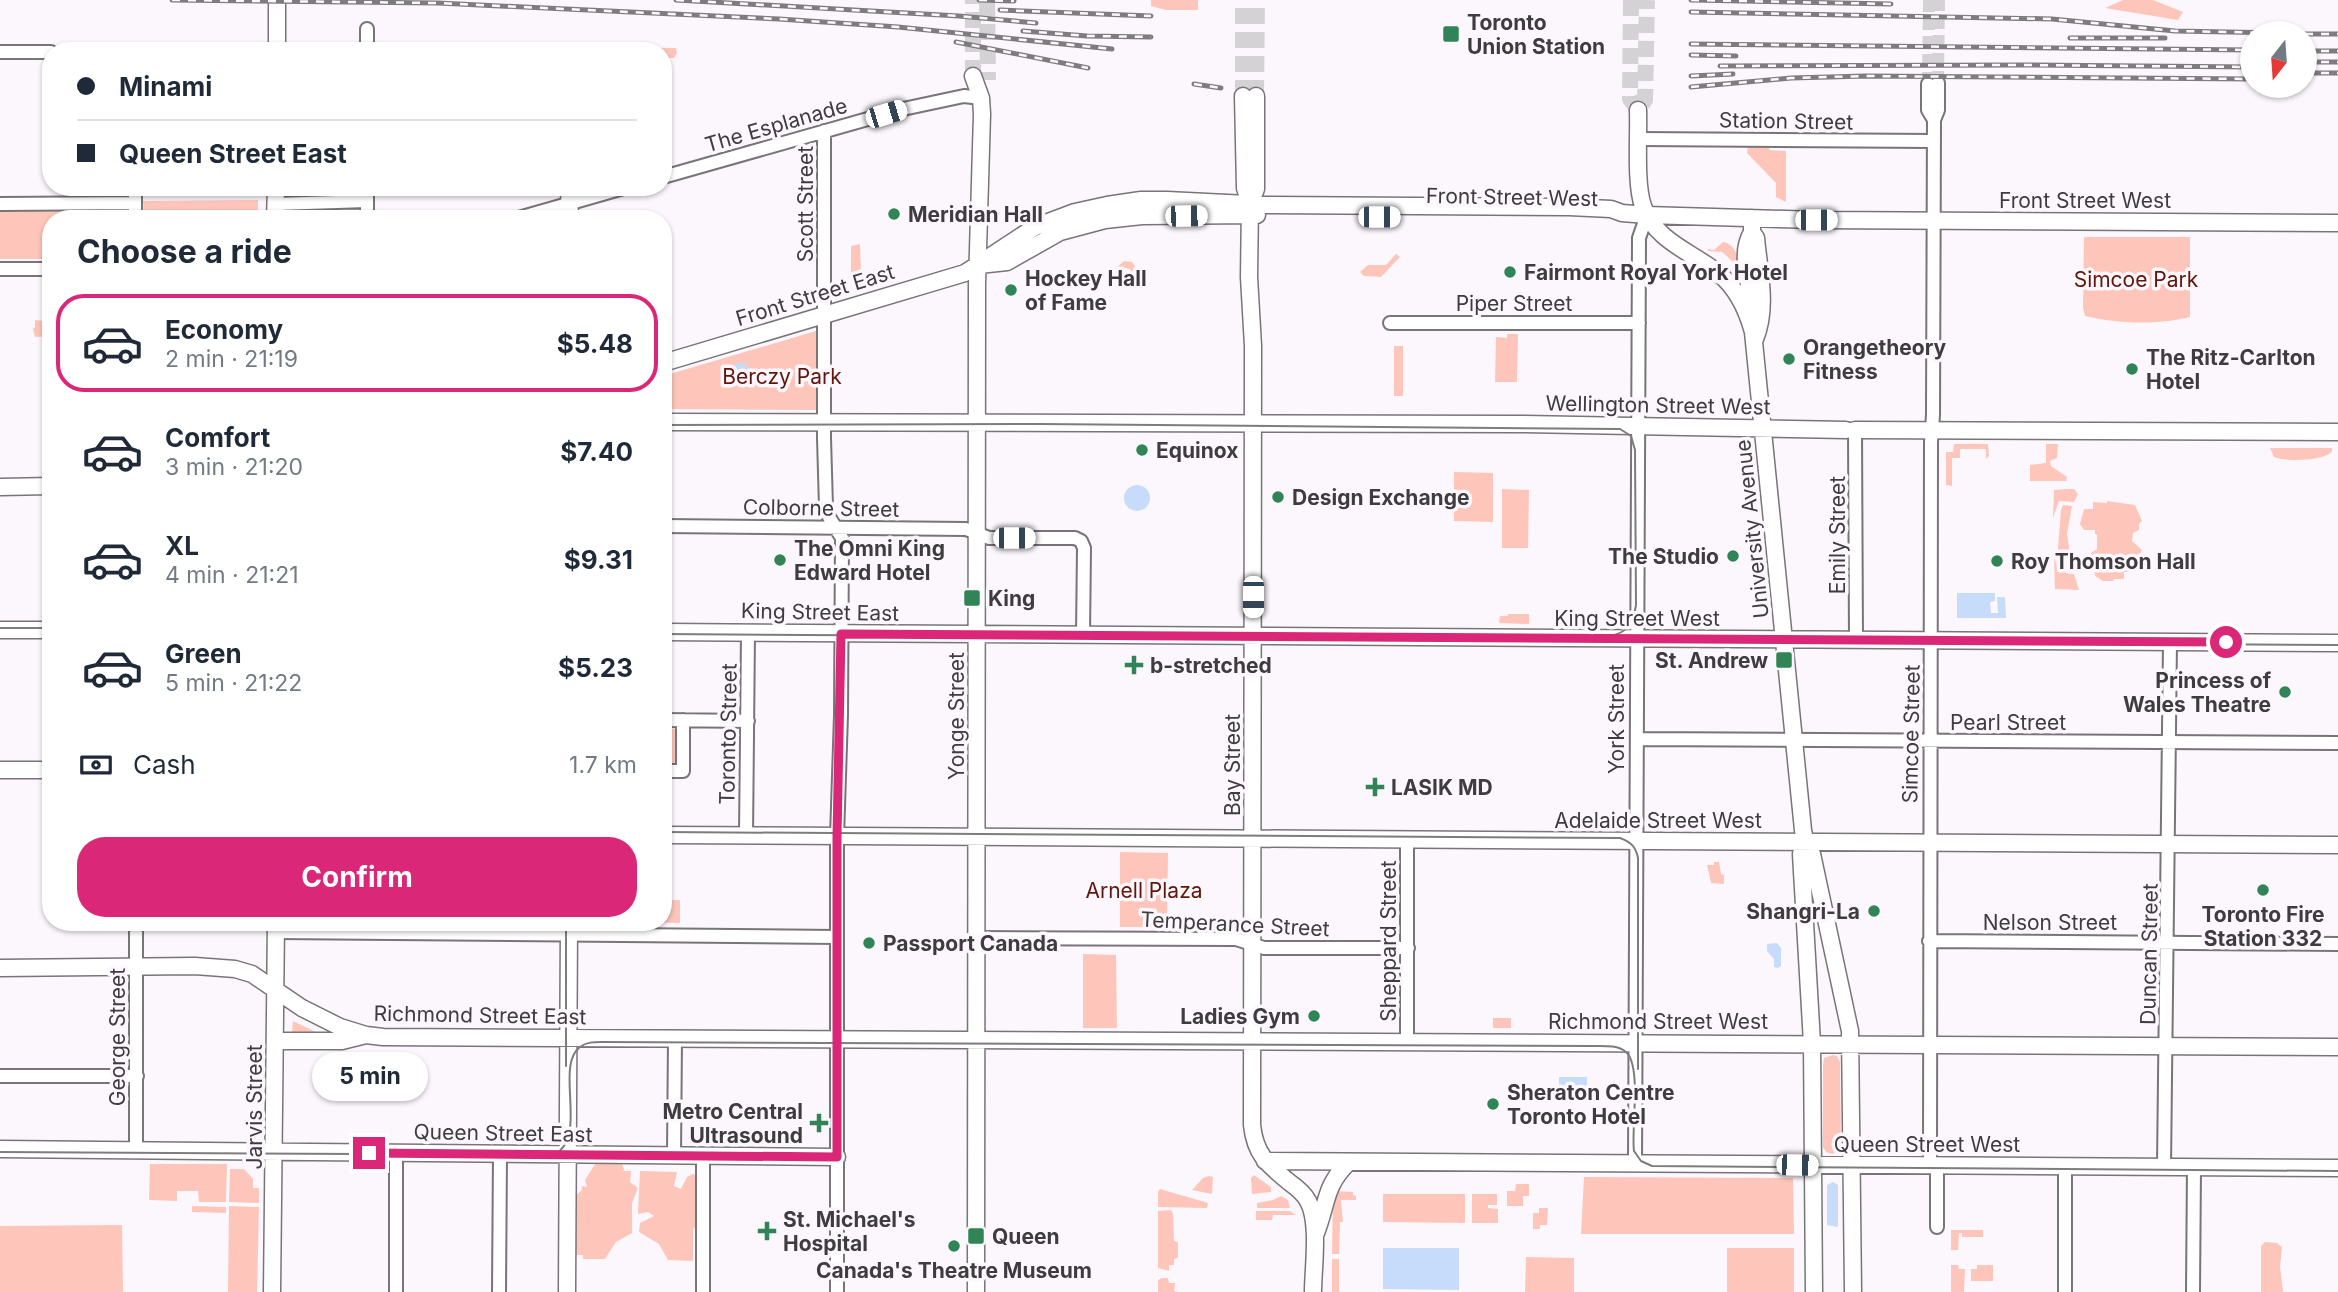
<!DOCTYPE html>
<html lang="en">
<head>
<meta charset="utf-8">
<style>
  :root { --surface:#fff; --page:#f6f6f7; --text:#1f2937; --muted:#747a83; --line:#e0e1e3; --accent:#db2777 }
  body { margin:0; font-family:Inter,sans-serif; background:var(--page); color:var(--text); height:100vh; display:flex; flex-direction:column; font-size:26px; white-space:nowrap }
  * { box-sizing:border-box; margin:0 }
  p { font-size:23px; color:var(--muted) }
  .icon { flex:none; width:38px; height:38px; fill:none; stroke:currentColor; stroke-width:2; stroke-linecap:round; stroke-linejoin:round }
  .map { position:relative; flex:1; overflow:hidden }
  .side { position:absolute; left:42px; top:210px; width:630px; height:721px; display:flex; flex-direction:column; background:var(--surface); border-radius:28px; box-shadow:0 2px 5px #0004 }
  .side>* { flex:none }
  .hud { position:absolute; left:42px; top:42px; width:630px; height:154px; border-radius:28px; box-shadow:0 2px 5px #0004; display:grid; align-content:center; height:154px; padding:0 35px; background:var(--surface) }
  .needle { width:46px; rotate:197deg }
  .fabs { position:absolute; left:2240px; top:21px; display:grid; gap:14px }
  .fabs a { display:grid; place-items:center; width:77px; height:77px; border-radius:50%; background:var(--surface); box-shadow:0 2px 5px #0004; font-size:35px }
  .end { position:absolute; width:32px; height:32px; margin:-16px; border:9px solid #db2777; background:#fff; box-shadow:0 0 0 4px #fff }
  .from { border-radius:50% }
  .bubble { position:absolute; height:49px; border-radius:24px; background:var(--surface); box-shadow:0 2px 5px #0004; font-size:23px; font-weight:700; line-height:49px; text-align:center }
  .car { position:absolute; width:21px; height:42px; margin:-21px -10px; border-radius:9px; box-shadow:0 0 5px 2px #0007; background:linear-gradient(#fff 24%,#345 0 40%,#fff 0 76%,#345 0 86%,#fff 0) }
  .hud b { display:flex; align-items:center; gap:24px; height:66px; font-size:26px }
  .hud b+b { border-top:2px solid var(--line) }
  .hud i { width:18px; height:18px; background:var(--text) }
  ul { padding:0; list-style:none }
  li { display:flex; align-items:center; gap:21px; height:98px; margin:0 14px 10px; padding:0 21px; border:4px solid transparent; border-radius:28px }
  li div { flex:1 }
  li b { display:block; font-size:26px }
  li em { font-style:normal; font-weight:700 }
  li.current { border-color:var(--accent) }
  li>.icon { width:63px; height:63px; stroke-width:1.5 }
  h2 { padding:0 35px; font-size:32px; line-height:84px }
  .pay { display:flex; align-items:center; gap:18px; height:77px; padding:0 35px; font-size:26px }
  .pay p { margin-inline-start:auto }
  .cta { display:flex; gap:14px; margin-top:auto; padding:14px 35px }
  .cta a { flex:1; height:80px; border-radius:28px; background:var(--accent); color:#fff; font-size:28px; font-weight:700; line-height:80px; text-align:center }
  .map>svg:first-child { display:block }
  .green { fill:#fec6bb }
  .water { fill:#c6dcfa }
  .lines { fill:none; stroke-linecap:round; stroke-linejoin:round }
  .minor-tunnel { stroke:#d5d2d6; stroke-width:12; stroke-dasharray:12 6; stroke-linecap:butt }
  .major-tunnel { stroke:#d5d2d6; stroke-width:16; stroke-dasharray:16 8; stroke-linecap:butt }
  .minor-casing { stroke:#787478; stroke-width:16 }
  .major-casing { stroke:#787478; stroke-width:19 }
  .minor { stroke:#fff; stroke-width:12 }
  .major { stroke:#fff; stroke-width:16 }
  .tram { stroke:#7f7c7f; stroke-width:2 }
  .rail-casing { stroke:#7f7c7f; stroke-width:5 }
  .rail { stroke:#fbf7fc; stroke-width:2.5; stroke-dasharray:8; stroke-linecap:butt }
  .route { stroke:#db2777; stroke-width:9 }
  .poi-dot { fill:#308456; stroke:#fbf7fc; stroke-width:2.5 }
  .labels { text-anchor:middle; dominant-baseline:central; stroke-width:7; stroke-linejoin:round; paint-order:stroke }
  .poi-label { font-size:21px; font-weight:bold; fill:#3e3c3e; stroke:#fbf7fc; text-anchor:start }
  .street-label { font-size:21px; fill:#3e3c3e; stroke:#fbf7fc }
  .park-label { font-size:21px; fill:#62160b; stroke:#fbf7fc }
</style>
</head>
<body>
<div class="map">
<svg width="2338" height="1292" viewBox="0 0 2338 1292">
  <rect width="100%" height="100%" fill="#fbf7fc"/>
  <!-- green -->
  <path class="green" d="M1151,0H1198V10H1166L1151,6Z
    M2123,0H2153L2183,12L2178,20L2105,8Z
    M573,47L676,48L677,53L674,58H663V51H570Z
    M1756,144L1767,145L1770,150L1786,151V202L1776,197V183L1747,153L1748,147Z
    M258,200V219H144L143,201Z
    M125,210V219H51V259H0V211Z
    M2084,237H2190V317C2158,325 2117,324 2085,316L2083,308Z
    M1723,242C1739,245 1739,264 1740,277L1731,260L1722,252L1708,251V249L1714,250Z
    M860,244L861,272L851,275V246Z
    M1396,254L1400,257L1381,277L1364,276L1360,272L1368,265H1386Z
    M1124,261L1132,262L1138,270L1137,280L1127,285L1128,278L1132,273L1130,269L1125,268L1122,271L1126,278L1125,285C1117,282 1113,276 1116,268Z
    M47,317H51V336L35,337L33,329L35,327V320L45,321Z
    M816,331V410L663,409V376Z
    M1507,334H1518L1517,382H1495L1496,337L1507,338Z
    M1394,346H1403V396H1394Z
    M1954,444H1988L1989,456L1986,459V449H1960V458H1952V486L1946,485V452H1953Z
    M2046,444H2058L2057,458L2050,461L2051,466L2067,477L2066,481H2030V465L2046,463Z
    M2270,448H2332V452C2322,461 2287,462 2274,457Z
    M1454,472L1493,473V522L1454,521Z
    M1502,489L1529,490L1528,548H1502Z
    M2066,489H2074L2078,494L2074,502L2059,501L2053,518L2054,490Z
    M2107,501L2135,505L2142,521L2139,524V530L2133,533L2132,541L2142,550L2130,572H2124V579H2114L2113,581H2103L2095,576L2093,564H2091V553L2097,549V535L2095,534V530H2084L2080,524L2084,509H2093V502L2107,503Z
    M2063,505L2072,506L2067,534L2072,567L2062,563L2058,548L2061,510Z
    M2054,557C2057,567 2061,574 2074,574L2079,590L2055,589Z
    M1508,614H1529V624L1499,623L1500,616H1508Z
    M663,729H679L681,765H663Z
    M1120,852L1168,853L1167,927H1120Z
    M1714,862H1719L1721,874L1724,875V884L1711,883L1707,865H1714Z
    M663,900H680V923L635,922H663Z
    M1083,954L1116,955L1117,1028H1083Z
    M1493,1018H1511V1028H1493Z
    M293,1021L320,1034L292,1033Z
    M1833,1055L1837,1056L1840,1062L1841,1150L1832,1154L1826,1152L1823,1147V1065L1824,1058Z
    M597,1161L621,1162L624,1169L623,1171H631L630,1182L638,1188L632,1203V1233L616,1242L605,1259H583V1255H576L575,1196L582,1190V1186L587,1187L585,1180Z
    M150,1164H227L226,1202H199L198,1191H177V1201L149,1200Z
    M230,1169H244L253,1179V1188H259V1203L229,1202Z
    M640,1171L677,1172L674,1186L681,1189L687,1177L693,1174L698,1176L697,1226L693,1229V1261L668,1260L659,1244L639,1232L640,1223L654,1216L648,1212L638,1214Z
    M1254,1175L1271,1187V1192L1252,1194L1251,1178Z
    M1209,1176L1213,1177L1212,1194L1192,1190L1203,1178Z
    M1584,1177L1793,1178L1794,1234H1581Z
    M1516,1184H1529V1196H1523V1206H1507V1191H1515Z
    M1160,1189L1208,1203L1207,1208L1158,1207V1192Z
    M1333,1191L1353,1192V1195L1356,1196V1200H1341L1343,1222H1340L1339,1254H1332Z
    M1383,1194H1465V1223L1383,1222Z
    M1472,1194H1497V1205H1488V1208L1498,1209V1223H1472Z
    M1281,1196L1288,1200L1290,1208H1257V1203L1273,1200Z
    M192,1206L226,1207V1213L192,1212Z
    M229,1206L259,1207L257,1292H228Z
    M1539,1208H1548L1547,1225H1540V1229H1533V1213H1539Z
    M1171,1210L1173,1214L1174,1241L1178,1242V1258L1174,1259V1265H1169V1271L1158,1268V1211Z
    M1256,1211H1290L1296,1215H1273L1272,1220H1256Z
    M122,1225L123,1292H0V1226Z
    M1951,1230H1983V1237H1962V1233H1959L1958,1250H1951Z
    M2265,1242L2277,1243L2282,1247L2280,1267L2283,1292H2261V1246Z
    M1727,1248H1794V1292H1727Z
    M1526,1257L1574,1258V1292H1525Z
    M1332,1259H1339V1292H1332Z
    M1951,1265H1958L1959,1269H1965L1964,1292H1951Z
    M1977,1265H1993V1281H1971V1269H1977Z
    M1162,1278H1168L1169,1283H1175L1174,1291L1178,1292H1158V1280Z"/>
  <!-- water -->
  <path class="water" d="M731 372a9 9 0 1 1 18 0a9 9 0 1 1-18 0Z
    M1124 498a13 13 0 1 1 26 0a13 13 0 1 1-26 0Z
    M1957,593H1995V601L1990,602L1991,613H1998L1997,597H2005L2006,618H1957Z
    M1777,943L1781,948V966L1778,968L1774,967V959L1767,951V944Z
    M1559,1077H1587V1095H1559Z
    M1833,1182L1838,1185V1227L1827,1225V1185Z
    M1383,1248H1459V1290L1383,1289Z"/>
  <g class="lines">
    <!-- minor-tunnel -->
    <path class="minor-tunnel" d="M1938,83L1939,0
      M1928,84L1929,0"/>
    <!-- major-tunnel -->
    <path class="major-tunnel" d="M987,0L988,80
      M1631,0L1630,99L1638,110L1645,100L1647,0
      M973,76V0
      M1243,96V0
      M1256,96L1257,0"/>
    <!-- minor casing -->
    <g class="minor-casing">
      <path id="minor" d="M367,51V29
        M0,52H51
        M1928,84V110L1934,120
        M824,131V438L826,507L829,517L842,538L841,715L837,837V1292
        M1639,139L1934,141
        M663,177L903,109L964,96L981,98
        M135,187V219
        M367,187V219
        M0,204L135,203
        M276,204L367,201
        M515,219L627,187
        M0,269H51
        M1390,323H1639
        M1849,430H1855L1856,640
        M663,526L966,529L989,538H1075L1081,541L1084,548L1083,635
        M663,720L748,721
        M1637,739L2338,743
        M663,771H683V720
        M746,836L748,633
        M136,922V1151
        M276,932L837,937
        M977,938L1236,939L1264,948H1408
        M1929,941L2338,944
        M1407,1041V841
        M0,1076H137
        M674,1155L675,1038
        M1635,1164L1639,238L1647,215
        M1930,1166L1931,442L1933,415L1934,120L1938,110V83
        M2164,1166L2170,642
        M1937,1227V1166
        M396,1292V1153
        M499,1292L500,1154
        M703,1292V1156
        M2065,1292V1166
        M2193,1292L2194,1167"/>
    </g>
    <!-- major casing -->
    <g class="major-casing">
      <path id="major" d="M277,51V4
        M973,76L981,98L982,114L977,284L976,1292
        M1243,96L1245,188L1250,204L1249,277L1253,346L1252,1125C1255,1154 1267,1164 1289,1182C1296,1187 1304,1193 1308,1201C1320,1222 1313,1268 1313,1292
        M1638,110C1639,135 1635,184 1643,206C1656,242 1691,251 1718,273C1736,287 1747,310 1753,332L1803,830L1805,841L1812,854L1850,1031L1853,1292
        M569,187L570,219
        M1250,204L1256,189V96
        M1752,218V232L1756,238C1759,271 1768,308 1755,339
        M275,219L276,187
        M979,265L1007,262L1060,232L1105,220L1142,216L1257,215
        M1751,308C1752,281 1738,256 1752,232
        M663,363L965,273L1035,227L1075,212L1107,205L1141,200H1167L1267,205L1569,207L1611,209L1622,213L1647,215L1816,220L2338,223
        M663,422L1522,424L1846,430
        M1855,430L2338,432
        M0,487L51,486
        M0,630H51
        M663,632L2338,643
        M0,770H51
        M663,835L2338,845
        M1805,841L1801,854L1812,1043L1814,1292
        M0,968L195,966L235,969L252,974L302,1008L340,1027L366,1035L383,1037L2338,1047
        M275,1041H342L366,1035
        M0,1149L837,1157
        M1265,1161L2338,1168
        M1316,1233C1328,1202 1324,1186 1349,1162
        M272,1292L276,922
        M567,1292L569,922"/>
    </g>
    <!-- minor -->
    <use href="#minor" class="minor"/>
    <!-- major -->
    <use href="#major" class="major"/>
    <!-- tram -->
    <path class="tram" d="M663,425L1040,424L1620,429L1631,436L1635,450L1636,605C1633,624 1628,633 1609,636
      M0,628H51
      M663,634L2338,645
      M663,832L1620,838C1631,842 1636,847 1638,858V1069
      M566,1066V922
      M0,1152L554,1155C589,1137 554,1066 580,1047C586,1042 594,1042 601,1042L1594,1046C1604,1046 1618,1045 1626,1052C1642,1066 1631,1129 1634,1151L1641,1161L1652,1166L2338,1171"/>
    <!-- rail casing -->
    <g class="rail-casing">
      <path id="rail" d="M172,0L438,3L779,19L898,27L1112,49
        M676,0L959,16L1036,23
        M979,0L1014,1
        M1691,0L1891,4
        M1000,10L1151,16
        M1691,12L2052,19L2175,31L2282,33
        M1023,31L1087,36L1151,37
        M2305,34H2338
        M2070,38H2165
        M956,42L1088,68
        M1691,44L2252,50
        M2305,51H2338
        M1691,55L1736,56
        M2305,62H2338
        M1720,66L2021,65L2252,67
        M2305,73H2338
        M1691,76L1733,74
        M1194,84L1221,88
        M1691,87L1791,78L1866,76L2252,79"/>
    </g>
    <!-- rail -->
    <use href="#rail" class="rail"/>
  </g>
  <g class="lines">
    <!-- route -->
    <path class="route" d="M369,1153L837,1157V837L841,634L2226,642"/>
  </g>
  <!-- markers -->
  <g class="poi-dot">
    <rect x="1442" y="25" width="18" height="18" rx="3.5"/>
    <circle cx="894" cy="214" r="7"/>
    <circle cx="1510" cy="272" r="7"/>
    <circle cx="1011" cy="290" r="7"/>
    <circle cx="1789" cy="359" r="7"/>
    <circle cx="2132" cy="369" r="7"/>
    <circle cx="1142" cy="450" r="7"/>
    <circle cx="1278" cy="497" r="7"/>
    <circle cx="1733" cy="556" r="7"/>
    <circle cx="780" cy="560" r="7"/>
    <circle cx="1997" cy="561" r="7"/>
    <rect x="963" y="589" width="18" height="18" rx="3.5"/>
    <rect x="1775" y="651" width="18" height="18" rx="3.5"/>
    <path d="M1130.5 654.5h7v7h7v7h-7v7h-7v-7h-7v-7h7z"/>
    <circle cx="2285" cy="692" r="7"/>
    <path d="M1371.5 776.5h7v7h7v7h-7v7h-7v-7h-7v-7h7z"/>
    <circle cx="2263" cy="890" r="7"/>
    <circle cx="1874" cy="911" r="7"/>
    <circle cx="869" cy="943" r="7"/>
    <circle cx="1314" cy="1016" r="7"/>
    <circle cx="1493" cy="1104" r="7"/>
    <path d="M815.5 1112.5h7v7h7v7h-7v7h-7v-7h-7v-7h7z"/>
    <path d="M763.5 1220.5h7v7h7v7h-7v7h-7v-7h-7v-7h7z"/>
    <rect x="967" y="1227" width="18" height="18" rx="3.5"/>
    <circle cx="954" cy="1246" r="7"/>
  </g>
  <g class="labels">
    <!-- poi labels -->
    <g class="poi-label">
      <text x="1467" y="22">Toronto<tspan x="1467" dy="24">Union Station</tspan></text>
      <text x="908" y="214">Meridian Hall</text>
      <text x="1524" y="272">Fairmont Royal York Hotel</text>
      <text x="1025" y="278">Hockey Hall<tspan x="1025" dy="24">of Fame</tspan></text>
      <text x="1803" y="347">Orangetheory<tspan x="1803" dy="24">Fitness</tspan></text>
      <text x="2146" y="357">The Ritz-Carlton<tspan x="2146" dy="24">Hotel</tspan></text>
      <text x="1156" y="450">Equinox</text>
      <text x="1292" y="497">Design Exchange</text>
      <text x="794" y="548">The Omni King<tspan x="794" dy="24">Edward Hotel</tspan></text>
      <text x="1719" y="556" text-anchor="end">The Studio</text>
      <text x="2011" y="561">Roy Thomson Hall</text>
      <text x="988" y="598">King</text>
      <text x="1768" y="660" text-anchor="end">St. Andrew</text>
      <text x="1150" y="665">b-stretched</text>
      <text x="2271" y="680" text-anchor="end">Princess of<tspan x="2271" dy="24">Wales Theatre</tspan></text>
      <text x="1391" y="787">LASIK MD</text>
      <text x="1860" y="911" text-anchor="end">Shangri-La</text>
      <text x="2263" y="914" text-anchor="middle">Toronto Fire<tspan x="2263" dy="24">Station 332</tspan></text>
      <text x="883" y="943">Passport Canada</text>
      <text x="1300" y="1016" text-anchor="end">Ladies Gym</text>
      <text x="1507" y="1092">Sheraton Centre<tspan x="1507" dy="24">Toronto Hotel</tspan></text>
      <text x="803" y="1111" text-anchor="end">Metro Central<tspan x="803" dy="24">Ultrasound</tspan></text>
      <text x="783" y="1219">St. Michael's<tspan x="783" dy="24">Hospital</tspan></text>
      <text x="992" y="1236">Queen</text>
      <text x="954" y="1270" text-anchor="middle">Canada's Theatre Museum</text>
    </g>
    <!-- street labels -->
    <g class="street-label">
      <text transform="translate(1786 121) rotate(1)">Station Street</text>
      <text transform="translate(776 125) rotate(-16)">The Esplanade</text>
      <text transform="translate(1512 197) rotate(1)">Front Street West</text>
      <text x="2085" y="200">Front Street West</text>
      <text transform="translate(805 204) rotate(-90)">Scott Street</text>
      <text transform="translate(815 295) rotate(-17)">Front Street East</text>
      <text x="1514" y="303">Piper Street</text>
      <text transform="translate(1658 405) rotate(1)">Wellington Street West</text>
      <text transform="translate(821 508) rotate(1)">Colborne Street</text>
      <text transform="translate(1752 529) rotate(-96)">University Avenue</text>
      <text transform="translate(1837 535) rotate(-90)">Emily Street</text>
      <text transform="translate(820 612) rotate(1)">King Street East</text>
      <text x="1637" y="618">King Street West</text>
      <text transform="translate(956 716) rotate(-90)">Yonge Street</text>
      <text transform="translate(1616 719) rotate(-90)">York Street</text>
      <text x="2008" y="722">Pearl Street</text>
      <text transform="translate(728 734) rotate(-89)">Toronto Street</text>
      <text transform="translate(1911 734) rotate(-89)">Simcoe Street</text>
      <text transform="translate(1232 765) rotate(-90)">Bay Street</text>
      <text x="1658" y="820">Adelaide Street West</text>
      <text x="2050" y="922">Nelson Street</text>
      <text transform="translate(1235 924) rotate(3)">Temperance Street</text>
      <text transform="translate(1388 941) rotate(-90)">Sheppard Street</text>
      <text transform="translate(2149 954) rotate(-89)">Duncan Street</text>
      <text transform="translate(480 1015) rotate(1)">Richmond Street East</text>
      <text x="1658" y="1021">Richmond Street West</text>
      <text transform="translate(117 1037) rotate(-90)">George Street</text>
      <text transform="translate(254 1107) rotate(-90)">Jarvis Street</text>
      <text transform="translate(503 1133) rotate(1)">Queen Street East</text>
      <text x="1927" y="1144">Queen Street West</text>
    </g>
    <!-- park labels -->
    <g class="park-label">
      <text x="2136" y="279">Simcoe Park</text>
      <text x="782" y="376">Berczy Park</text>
      <text x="1144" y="890">Arnell Plaza</text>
    </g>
  </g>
</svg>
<div class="fabs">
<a><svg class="needle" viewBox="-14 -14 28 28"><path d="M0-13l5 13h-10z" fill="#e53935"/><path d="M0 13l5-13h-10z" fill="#747a83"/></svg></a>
</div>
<i class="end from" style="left:2226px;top:642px"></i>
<i class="end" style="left:369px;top:1153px"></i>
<div class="bubble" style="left:312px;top:1052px;width:116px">5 min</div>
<i class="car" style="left:886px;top:114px;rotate:73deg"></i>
<i class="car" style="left:1186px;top:216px;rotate:89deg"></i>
<i class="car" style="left:1379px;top:217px;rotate:90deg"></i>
<i class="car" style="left:1816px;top:220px;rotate:90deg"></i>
<i class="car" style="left:1014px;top:538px;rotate:90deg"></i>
<i class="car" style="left:1253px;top:597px;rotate:180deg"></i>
<i class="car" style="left:1797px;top:1165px;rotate:91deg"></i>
<div class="hud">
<b><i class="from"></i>Minami</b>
<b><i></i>Queen Street East</b>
</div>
<section class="side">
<h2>Choose a ride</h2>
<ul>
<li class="current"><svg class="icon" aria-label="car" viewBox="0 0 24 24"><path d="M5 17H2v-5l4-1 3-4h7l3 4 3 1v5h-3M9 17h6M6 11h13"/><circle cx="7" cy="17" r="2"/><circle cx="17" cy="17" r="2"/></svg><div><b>Economy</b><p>2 min · 21:19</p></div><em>$5.48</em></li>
<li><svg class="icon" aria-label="car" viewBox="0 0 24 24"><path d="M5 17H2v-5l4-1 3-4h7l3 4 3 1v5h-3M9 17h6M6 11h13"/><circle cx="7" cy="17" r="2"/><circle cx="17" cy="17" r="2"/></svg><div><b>Comfort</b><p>3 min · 21:20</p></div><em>$7.40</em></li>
<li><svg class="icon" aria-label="car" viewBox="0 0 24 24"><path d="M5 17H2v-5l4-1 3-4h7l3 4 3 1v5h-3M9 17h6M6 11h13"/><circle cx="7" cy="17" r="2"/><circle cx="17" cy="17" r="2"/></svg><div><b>XL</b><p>4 min · 21:21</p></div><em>$9.31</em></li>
<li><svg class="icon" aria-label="car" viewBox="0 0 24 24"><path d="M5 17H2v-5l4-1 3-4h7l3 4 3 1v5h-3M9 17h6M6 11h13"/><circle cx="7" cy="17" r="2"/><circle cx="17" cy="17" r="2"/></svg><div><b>Green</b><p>5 min · 21:22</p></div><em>$5.23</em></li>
</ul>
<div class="pay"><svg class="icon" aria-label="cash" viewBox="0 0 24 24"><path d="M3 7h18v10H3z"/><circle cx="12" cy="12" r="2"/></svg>Cash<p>1.7 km</p></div>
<div class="cta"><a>Confirm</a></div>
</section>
</div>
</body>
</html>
